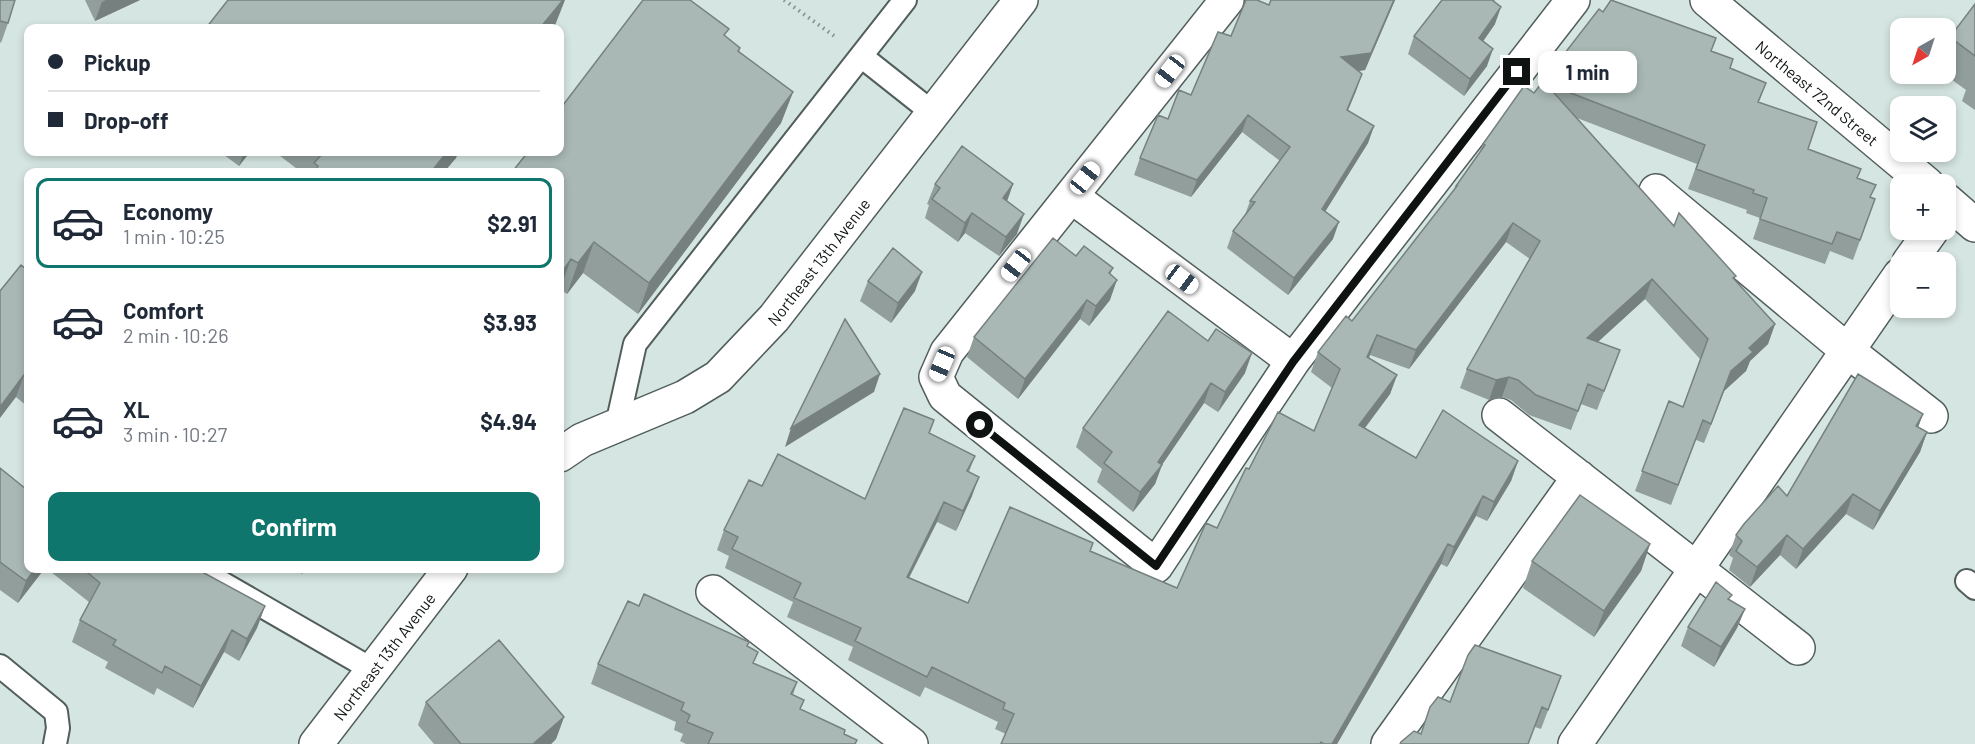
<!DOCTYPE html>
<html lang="en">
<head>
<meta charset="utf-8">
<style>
  :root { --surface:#fff; --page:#f6f6f7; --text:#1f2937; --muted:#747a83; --line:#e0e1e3; --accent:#0f766e }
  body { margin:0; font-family:Barlow,sans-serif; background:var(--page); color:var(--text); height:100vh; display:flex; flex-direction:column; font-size:22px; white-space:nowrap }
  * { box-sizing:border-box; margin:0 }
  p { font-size:20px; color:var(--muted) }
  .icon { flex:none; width:33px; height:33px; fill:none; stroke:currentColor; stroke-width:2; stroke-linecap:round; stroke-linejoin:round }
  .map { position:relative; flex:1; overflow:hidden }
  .side { position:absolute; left:24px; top:168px; width:540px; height:405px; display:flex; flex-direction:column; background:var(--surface); border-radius:12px; box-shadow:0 3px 9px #0003 }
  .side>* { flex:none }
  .guide { position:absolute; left:24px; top:24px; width:540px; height:132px; border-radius:12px; box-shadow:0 3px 9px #0003; display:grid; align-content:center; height:132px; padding:0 24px; background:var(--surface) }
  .needle { width:39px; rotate:219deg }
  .fabs { position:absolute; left:1890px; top:18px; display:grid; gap:12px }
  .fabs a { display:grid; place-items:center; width:66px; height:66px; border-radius:12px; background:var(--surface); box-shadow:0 3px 9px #0003; font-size:30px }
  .end { position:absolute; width:27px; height:27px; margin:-14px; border:8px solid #0e1312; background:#fff; box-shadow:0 0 0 3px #fff }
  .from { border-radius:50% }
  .bubble { position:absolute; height:42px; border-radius:12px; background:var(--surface); box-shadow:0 3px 9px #0003; font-size:20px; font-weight:700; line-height:42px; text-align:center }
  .car { position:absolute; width:18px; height:36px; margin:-18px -9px; border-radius:8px; box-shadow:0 0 4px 2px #0007; background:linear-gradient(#fff 24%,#345 0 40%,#fff 0 76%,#345 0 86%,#fff 0) }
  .guide b { display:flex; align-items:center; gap:21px; height:57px; font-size:22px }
  .guide b+b { border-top:2px solid var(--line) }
  .guide i { width:15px; height:15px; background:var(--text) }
  ul { padding:10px 0 0; list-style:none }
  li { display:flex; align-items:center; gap:18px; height:90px; margin:0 12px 9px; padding:0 12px; border:3px solid transparent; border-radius:12px }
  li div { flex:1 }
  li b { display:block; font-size:22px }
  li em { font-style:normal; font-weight:700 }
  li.on { border-color:var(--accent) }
  li>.icon { width:54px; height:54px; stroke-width:1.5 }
  .cta { display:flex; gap:12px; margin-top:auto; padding:12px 24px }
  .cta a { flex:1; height:69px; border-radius:12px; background:var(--accent); color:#fff; font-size:24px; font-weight:700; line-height:69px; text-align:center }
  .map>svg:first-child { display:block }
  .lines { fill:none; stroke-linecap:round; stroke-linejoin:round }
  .lane-casing { stroke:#515e5c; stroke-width:26 }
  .street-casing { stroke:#515e5c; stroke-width:36 }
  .secondary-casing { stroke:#515e5c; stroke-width:36 }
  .path { stroke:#86928f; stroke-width:4; stroke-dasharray:1.5 4.5; stroke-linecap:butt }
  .lane { stroke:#fff; stroke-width:22 }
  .street { stroke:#fff; stroke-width:33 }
  .secondary { stroke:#fff; stroke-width:33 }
  .wall { fill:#919e9c }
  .shaded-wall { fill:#76817f }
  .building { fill:#a9b8b5; stroke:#76817f; stroke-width:1.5 }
  .route { stroke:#0e1312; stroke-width:8 }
  .labels { text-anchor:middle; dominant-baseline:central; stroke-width:5; stroke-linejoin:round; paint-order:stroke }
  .street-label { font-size:16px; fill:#0e1312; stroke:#e2f2ee }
</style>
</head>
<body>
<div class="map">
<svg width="1975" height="744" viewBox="0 0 1975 744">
  <rect width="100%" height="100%" fill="#d5e5e1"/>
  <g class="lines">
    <!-- lane casing -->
    <g class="lane-casing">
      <path id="lane" d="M905,0L861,56L933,113
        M617,425L635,344L861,56
        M196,568L373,670
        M1967,581L1975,588
        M0,666L56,712L58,728L55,744"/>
    </g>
    <!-- street casing -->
    <g class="street-casing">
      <path id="street" d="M1227,0L947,352L936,377L945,396L1156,566L1293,361L1573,0
        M1656,191L1848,351L1931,416
        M1071,196L1293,361
        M1909,262L1932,230
        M1499,415L1798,648
        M713,592L911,744
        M1388,744L1579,477
        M1575,744L1900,275"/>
    </g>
    <!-- secondary casing -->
    <g class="secondary-casing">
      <g id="secondary">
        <path id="s1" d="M1707,0L1927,184"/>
        <path d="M1946,200L1975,225"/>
        <path id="s2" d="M560,455L582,440L685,397L718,377L774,318L1021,0"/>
        <path id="s3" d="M316,744L451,568"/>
      </g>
    </g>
    <!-- path -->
    <path class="path" d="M784,0L837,38"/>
    <!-- lane -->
    <use href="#lane" class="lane"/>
    <!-- street -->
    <use href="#street" class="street"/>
    <!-- secondary -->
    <use href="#secondary" class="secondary"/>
  </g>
  <!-- wall -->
  <path class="wall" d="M0,0L8,23L1,43L0,42Z
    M85,0H140L95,21Z
    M1271,0H1395L1365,70L1359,71L1356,91L1348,111L1374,126L1368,143L1325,212L1333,239L1288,295L1227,248L1233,231L1245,215L1250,201L1280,161L1242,132L1191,197L1134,175L1140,158L1168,119L1191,95L1231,36L1269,5Z
    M1442,0H1495L1494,2L1495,24L1483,41L1487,66L1464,96L1408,54L1414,36Z
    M1975,4V110L1962,101L1966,90L1944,74H1946V48L1950,37Z
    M1603,12L1712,51L1730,68L1766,83L1759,102L1808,149L1857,178L1871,198L1875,199L1853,260L1830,251L1825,264L1753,239L1760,218L1746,213L1747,210L1688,189L1697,164L1577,118L1674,226L1734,279L1775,324L1768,344L1750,361L1746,371L1724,391L1704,443L1696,440L1671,505L1635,491L1669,401L1683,407L1700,359L1645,299L1598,342L1620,350L1597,410L1581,404L1571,430L1529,415L1511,400L1502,397L1489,400L1460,388L1467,369L1530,259L1506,242L1409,369L1370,355L1369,358L1397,375L1390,394L1365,428L1416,458L1518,461L1511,481L1487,521L1476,516L1447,567L1441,564L1337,744H1001L1006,734L995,729L998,722L925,687L920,697L848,660L853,647L787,617L793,602L725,568L729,556L717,550L724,530L762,486L865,499L929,434L975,456L969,472L972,496L956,531L937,522L909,578L968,603L1093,543L1090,551L1177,588L1217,528L1249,469L1314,431L1332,388L1311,372L1318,352L1352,321L1455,190L1456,186L1479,153L1483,144L1534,93Z
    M726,37L740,48L739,52L793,92L781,123L638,314L583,273L567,294L560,289V290V172Z
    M220,152H250L239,166Z
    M275,152H458L456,158L444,172H301Z
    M935,184H1013L1007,201L1017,234L999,256L965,233L958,242L925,218L929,205L927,204Z
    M1076,256L1113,268L1110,275V300L1089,326L1080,319L1018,399L967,357L974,337Z
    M28,265V407L16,397L26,269Z
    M868,281L915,291L891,323L860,301Z
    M1168,311L1245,373L1218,412L1204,403L1162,465L1155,484L1133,512L1097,482L1102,469L1076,447L1083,428Z
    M1923,414L1918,427L1927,432L1920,452L1873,530L1846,514L1796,569L1780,555L1750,587L1729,570L1733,558L1729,555L1736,535L1787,496Z
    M0,468L45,568L18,603L0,590Z
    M1650,544L1641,571L1594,637L1523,588L1532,561Z
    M46,568H195L265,606L257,628L239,661L224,652L193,708L157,688L154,695L105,668L108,662L72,642L80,620L89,602Z
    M294,568H306L302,574Z
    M1730,600L1745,609L1737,628L1714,667L1681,646L1688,627Z
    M639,606L748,647L754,664L797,682L793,695L801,709L844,734L856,744H686L680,741L683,734L674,730L676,722L591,684L598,664Z
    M1561,676L1541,729L1535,727L1421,734L1450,702Z
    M426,702L564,717L556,739L551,744H434L418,725Z"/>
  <!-- shaded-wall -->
  <path class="shaded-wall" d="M106,0H140L95,21L102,2Z
    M563,0H565L554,28H540Z
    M1394,0H1395L1365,70L1335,74L1341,57Z
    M1501,7L1495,24L1473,56L1479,38Z
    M1493,49L1487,66L1464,96L1470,79Z
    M1362,74L1356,91L1340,127L1347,110Z
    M793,92L781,123L638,314L649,283Z
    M1248,115L1242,132L1191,197L1197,180Z
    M1374,126L1368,143L1316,226L1322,209Z
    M244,152H250L239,166Z
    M447,152H458L456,158L444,172H431Z
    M1013,184L1006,204L1003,198Z
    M972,213L965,233L958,242L965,223Z
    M1024,214L1017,234L999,256L1006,237Z
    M1339,222L1333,239L1288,295L1294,278Z
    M1513,223L1506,242L1409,369L1416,350Z
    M594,242L583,273L567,294L578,263Z
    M571,259L560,289V290V275Z
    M922,272L915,291L891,323L898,303Z
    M1652,279L1645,299L1580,358L1587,338Z
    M1117,280L1110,300L1089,326L1096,306Z
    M1087,300L1080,319L1018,399L1025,379Z
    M1775,324L1768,344L1750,361L1746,371L1724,391L1704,443L1731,371L1749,348Z
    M1377,335L1370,355L1360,376L1367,357Z
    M1252,353L1245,373L1218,412L1225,392Z
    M880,374L874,392L785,447L791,428Z
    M24,375L16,397L0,418V407Z
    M1397,375L1390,394L1352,445L1359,425Z
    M1509,377L1502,397L1489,400L1496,380Z
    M1211,383L1204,403L1161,466L1162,465L1155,484L1133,512L1140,492L1158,462Z
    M1923,414L1916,433V426Z
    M1927,432L1920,452L1873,530L1880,511Z
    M1518,461L1511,481L1487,521L1494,502Z
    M979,477L972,496L956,531L963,511Z
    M1853,494L1846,514L1796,569L1803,549Z
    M1483,496L1476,516L1447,567L1454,547Z
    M944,502L937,522L899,597L907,577Z
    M1787,535L1780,555L1750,587L1757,567Z
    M1448,544L1441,564L1337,744H1332Z
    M1650,544L1641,571L1594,637L1604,611Z
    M36,568H45L18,603L26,581Z
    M265,606L257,628L239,661L247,639Z
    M1745,609L1737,628L1714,667L1721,647Z
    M232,630L224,652L193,708L201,686Z
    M564,717L556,739L551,744H533Z"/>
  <!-- building -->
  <path class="building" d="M0,0H15L8,23L0,21Z
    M228,0H563L540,28H206Z
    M643,0H690L729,29L724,35L740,48L738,51L793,92L649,283L594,242L578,263L571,259L560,275V172H512L528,152H560V109Z
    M1246,0H1257L1269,5L1271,0H1394L1371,53L1341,57L1362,74L1347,110L1374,126L1322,209L1339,222L1294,278L1233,231L1255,202L1250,201L1290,147L1248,115L1197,180L1140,158L1158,115L1168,119L1179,90L1191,95L1218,32L1231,36Z
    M1442,0H1492L1501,7L1479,38L1493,49L1470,79L1414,36Z
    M1611,0L1716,38L1711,51L1733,59L1730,68L1766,83L1758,102L1817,122L1808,149L1861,169L1857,178L1876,185L1870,197L1875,199L1860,240L1837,232L1832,244L1760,219L1767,198L1753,193L1754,190L1696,169L1705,145L1545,83L1674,226L1679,213L1736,276L1733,278L1775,324L1749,348L1753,352L1731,371L1711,424L1703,420L1678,485L1642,471L1669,401L1683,407L1708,339L1652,279L1587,338L1620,350L1604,391L1588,384L1578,411L1536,395L1518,380L1509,377L1496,380L1467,369L1540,241L1513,223L1416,350L1377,335L1367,357L1397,375L1359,425L1416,458L1443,410L1518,461L1494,502L1483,496L1454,547L1448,544L1332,744H1324L1321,742L1320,744H1001L1014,714L1003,709L1005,703L932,667L927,677L855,641L861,628L794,598L801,583L732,549L738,537L724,530L749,480L762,486L778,454L865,499L904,408L934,420L929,433L975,456L967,471L979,477L963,511L944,502L907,577L968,603L1010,507L1093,543L1090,551L1177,588L1206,523L1217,528L1246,468L1249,469L1278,412L1314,431L1340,369L1318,352L1346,316L1352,321L1457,186H1456L1485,145L1483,144L1524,86L1534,93L1599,9L1603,12Z
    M1975,4V56L1950,37Z
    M962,146L1013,184L1003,198L1024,214L1006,237L972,213L965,223L932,199L940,188L935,184Z
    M324,152H447L431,172H318L316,170L318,166L314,163Z
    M1053,238L1076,256L1084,246L1113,268L1109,273L1117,280L1096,306L1087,300L1025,379L974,337Z
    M893,248L922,272L898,303L868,281Z
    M21,265L26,269L28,265V379L24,375L0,407V291Z
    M1168,311L1208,341L1216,329L1252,353L1225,392L1211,383L1158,462L1162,465L1140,492L1104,463L1112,452L1083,428Z
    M845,319L880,374L791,428Z
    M1858,374L1923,414L1916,426L1927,432L1880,511L1853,494L1803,549L1787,535L1757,567L1736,551L1742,541L1736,535L1744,524L1778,486L1787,496Z
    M0,468L26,489L28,486V568H36L26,581L0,562Z
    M1580,495L1650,544L1604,611L1532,561Z
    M82,568H195L265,606L247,639L232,630L201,686L165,666L162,673L113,645L116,640L80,620L100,583Z
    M1716,582L1732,595L1728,599L1745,609L1721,647L1688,627Z
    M644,594L749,642L747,646L758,652L753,663L797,682L791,694L804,700L800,709L845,730L844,734L857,740L855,744H708L713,733L687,722L690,715L681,710L684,703L598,664L628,601L639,606Z
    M499,640L564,717L533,744H461L426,702Z
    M1475,645L1561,676L1548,710L1542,707L1528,744H1400L1401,742L1414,731L1421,734L1430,707L1438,697L1450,702L1468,655Z"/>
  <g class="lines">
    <!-- route -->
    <path class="route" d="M980,425L1156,566L1293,362L1517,72"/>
  </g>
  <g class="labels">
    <!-- street labels -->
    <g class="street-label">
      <text stroke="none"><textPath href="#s1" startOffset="144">Northeast 72nd Street</textPath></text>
      <text stroke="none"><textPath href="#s2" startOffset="330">Northeast 13th Avenue</textPath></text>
      <text stroke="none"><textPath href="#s3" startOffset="111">Northeast 13th Avenue</textPath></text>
    </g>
  </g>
</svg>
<div class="fabs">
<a><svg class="needle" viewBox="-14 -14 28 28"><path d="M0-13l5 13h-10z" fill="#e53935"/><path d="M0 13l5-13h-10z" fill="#747a83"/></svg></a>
<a><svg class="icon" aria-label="layers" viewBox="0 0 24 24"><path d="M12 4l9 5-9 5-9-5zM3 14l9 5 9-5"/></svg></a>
<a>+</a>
<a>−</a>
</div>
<i class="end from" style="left:980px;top:425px"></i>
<i class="end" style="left:1517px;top:72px"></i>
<div class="bubble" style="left:1538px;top:51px;width:99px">1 min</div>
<i class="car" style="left:1170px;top:71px;rotate:218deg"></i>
<i class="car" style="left:1085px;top:178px;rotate:39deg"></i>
<i class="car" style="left:1016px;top:265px;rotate:218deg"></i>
<i class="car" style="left:1182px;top:279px;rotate:127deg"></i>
<i class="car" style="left:942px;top:364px;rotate:203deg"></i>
<div class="guide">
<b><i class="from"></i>Pickup</b>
<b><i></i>Drop-off</b>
</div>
<section class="side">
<ul>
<li class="on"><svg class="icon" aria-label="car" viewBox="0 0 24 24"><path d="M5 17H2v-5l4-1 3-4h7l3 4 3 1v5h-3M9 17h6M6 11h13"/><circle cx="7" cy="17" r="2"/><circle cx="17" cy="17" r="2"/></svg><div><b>Economy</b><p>1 min · 10:25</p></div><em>$2.91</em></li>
<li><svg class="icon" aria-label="car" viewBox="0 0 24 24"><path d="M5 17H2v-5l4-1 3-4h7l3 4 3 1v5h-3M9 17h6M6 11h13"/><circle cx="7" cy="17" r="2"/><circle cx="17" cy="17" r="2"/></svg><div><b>Comfort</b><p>2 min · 10:26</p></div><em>$3.93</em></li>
<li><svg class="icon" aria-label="car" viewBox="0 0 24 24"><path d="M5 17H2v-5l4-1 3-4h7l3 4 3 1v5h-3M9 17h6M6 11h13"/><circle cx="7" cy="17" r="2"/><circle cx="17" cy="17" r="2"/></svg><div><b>XL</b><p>3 min · 10:27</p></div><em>$4.94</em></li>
</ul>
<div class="cta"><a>Confirm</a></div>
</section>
</div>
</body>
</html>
